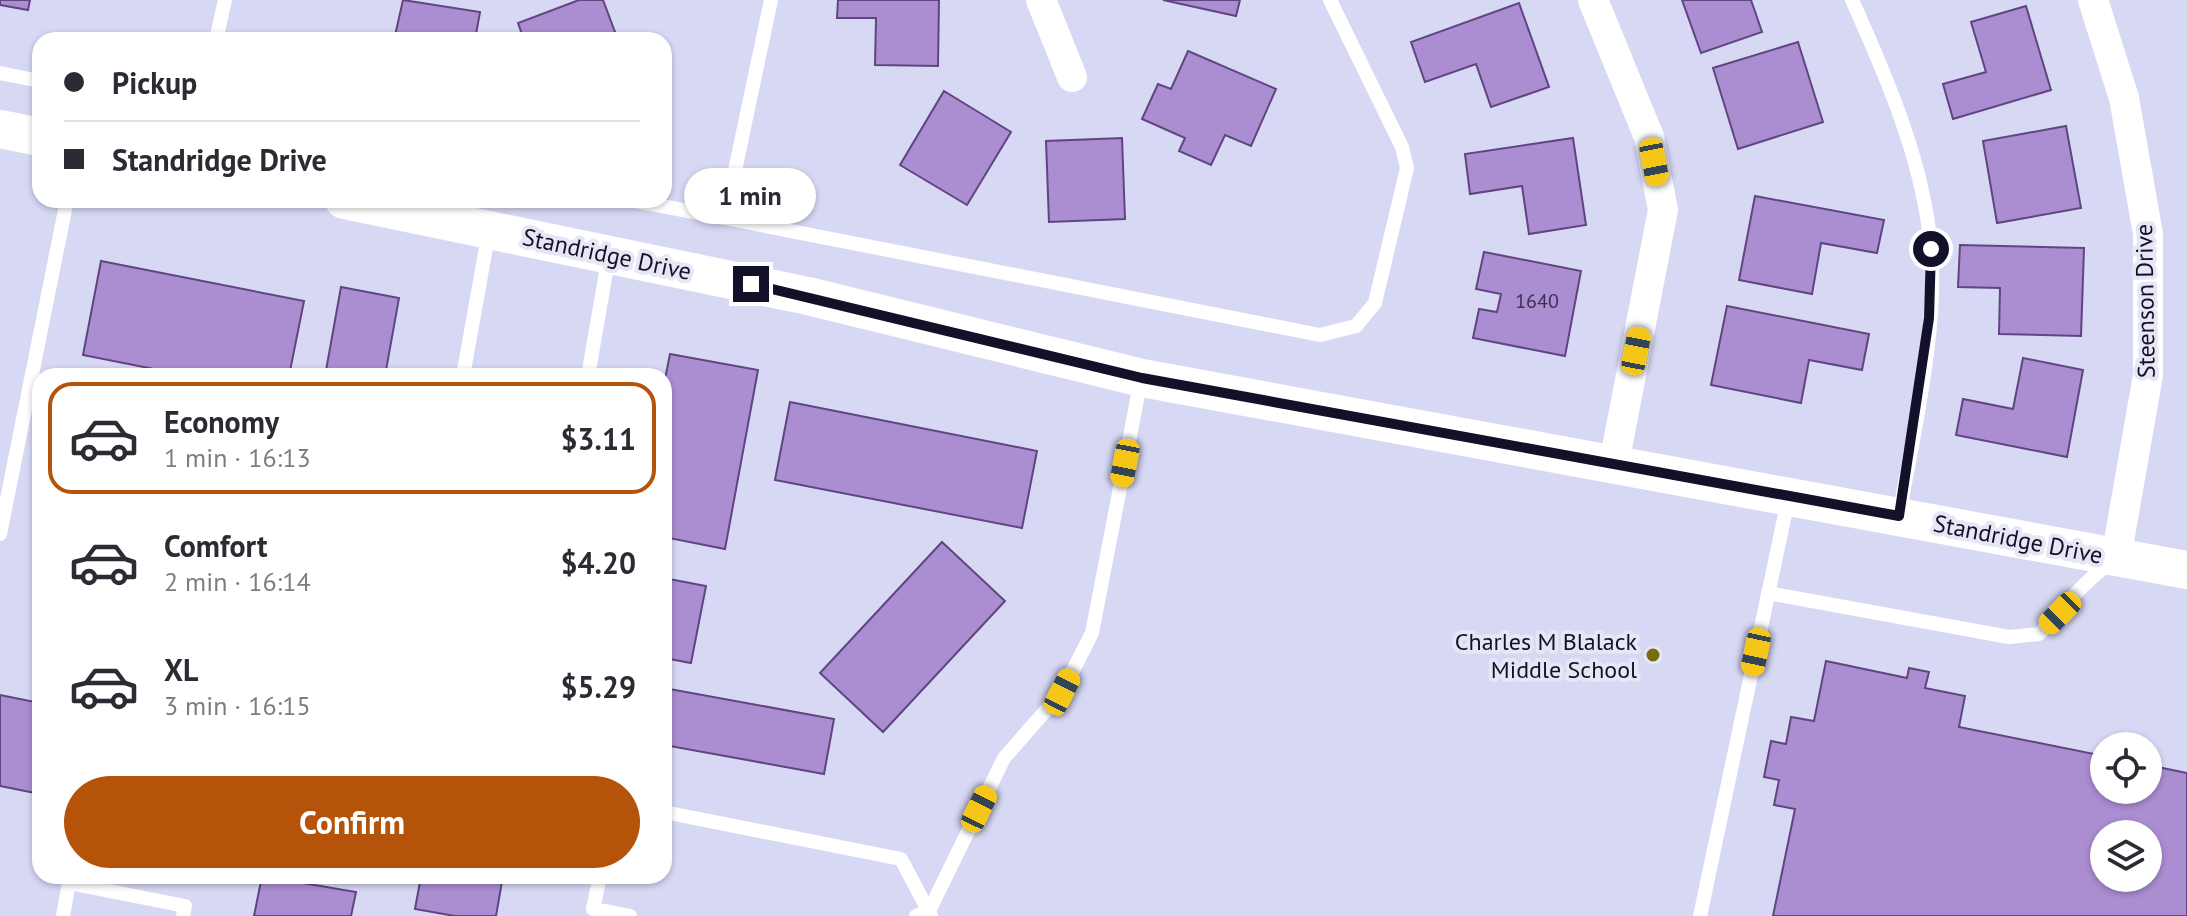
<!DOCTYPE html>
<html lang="en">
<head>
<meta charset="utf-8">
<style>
  :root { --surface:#fff; --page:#f7f7f7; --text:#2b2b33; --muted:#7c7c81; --line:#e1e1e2; --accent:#b45309 }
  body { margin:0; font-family:"PT Sans",sans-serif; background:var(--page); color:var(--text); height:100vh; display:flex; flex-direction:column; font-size:30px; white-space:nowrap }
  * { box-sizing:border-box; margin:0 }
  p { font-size:26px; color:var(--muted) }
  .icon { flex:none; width:44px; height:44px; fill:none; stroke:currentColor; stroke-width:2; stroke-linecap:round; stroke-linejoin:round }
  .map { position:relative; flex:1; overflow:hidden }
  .side { position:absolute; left:32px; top:368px; width:640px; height:516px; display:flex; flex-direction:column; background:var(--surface); border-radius:24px; box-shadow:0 2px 6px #0004 }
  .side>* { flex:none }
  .banner { position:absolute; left:32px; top:32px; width:640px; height:176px; border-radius:24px; box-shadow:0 2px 6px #0004; display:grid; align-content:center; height:176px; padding:0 32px; background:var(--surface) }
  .tools { position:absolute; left:2090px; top:732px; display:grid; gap:16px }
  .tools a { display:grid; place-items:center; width:72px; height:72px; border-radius:50%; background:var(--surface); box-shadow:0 2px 6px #0004; font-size:40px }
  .end { position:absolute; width:36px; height:36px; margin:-18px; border:10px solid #13112a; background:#fff; box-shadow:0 0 0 4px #fff }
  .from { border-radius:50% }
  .bubble { position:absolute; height:56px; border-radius:28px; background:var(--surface); box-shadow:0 2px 6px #0004; font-size:26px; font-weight:800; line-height:56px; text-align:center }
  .car { position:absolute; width:24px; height:48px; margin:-24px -12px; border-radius:10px; box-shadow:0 0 6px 2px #0007; background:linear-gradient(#f5c518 24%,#345 0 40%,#f5c518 0 76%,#345 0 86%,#f5c518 0) }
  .banner b { display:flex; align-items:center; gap:28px; height:76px; font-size:30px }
  .banner b+b { border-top:2px solid var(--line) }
  .banner i { width:20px; height:20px; background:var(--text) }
  ul { padding:14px 0 0; list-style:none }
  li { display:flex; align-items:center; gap:24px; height:112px; margin:0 16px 12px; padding:0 16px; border:4px solid transparent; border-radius:24px }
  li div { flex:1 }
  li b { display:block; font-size:30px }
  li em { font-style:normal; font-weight:800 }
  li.selected { border-color:var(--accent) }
  li>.icon { width:72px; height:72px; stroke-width:1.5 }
  .action { display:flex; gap:16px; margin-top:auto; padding:16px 32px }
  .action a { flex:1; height:92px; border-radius:48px; background:var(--accent); color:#fff; font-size:32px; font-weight:800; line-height:92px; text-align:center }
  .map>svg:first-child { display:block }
  .building { fill:#ab8dd1; stroke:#604580; stroke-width:2; fill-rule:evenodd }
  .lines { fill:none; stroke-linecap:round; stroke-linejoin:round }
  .service { stroke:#fff; stroke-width:14 }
  .minor { stroke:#fff; stroke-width:30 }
  .tertiary { stroke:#fff; stroke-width:38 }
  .route { stroke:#13112a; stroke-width:10 }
  .poi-dot { fill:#766e0c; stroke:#e6e6f5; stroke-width:3 }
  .labels { text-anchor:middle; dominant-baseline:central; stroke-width:8; stroke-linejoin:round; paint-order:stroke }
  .number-label { font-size:20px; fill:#393054 }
  .street-label { font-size:24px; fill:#13112a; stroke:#e6e6f5 }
  .poi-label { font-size:24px; fill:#13112a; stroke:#e6e6f5; text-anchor:end }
</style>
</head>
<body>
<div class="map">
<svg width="2187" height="916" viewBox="0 0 2187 916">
  <rect width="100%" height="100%" fill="#d7d8f4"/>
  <!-- building -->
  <path class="building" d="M0,0H30L28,10L0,5Z
    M403,0L480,12L475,40H394Z
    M579,0H603L618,40H524L518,23Z
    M838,0H939L938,66L875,65L876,18H837Z
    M1163,0H1240L1236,16Z
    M1682,0H1751L1762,32L1701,53Z
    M1519,3L1549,87L1491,107L1476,64L1425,82L1411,42Z
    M2026,6L2051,90L1953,119L1943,84L1986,72L1971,22Z
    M1798,42L1823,122L1738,149L1713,68Z
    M1188,51L1276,89L1251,146L1225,135L1211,165L1179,151L1185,138L1142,119L1158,84L1171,89Z
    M944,91L1011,132L967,205L900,165Z
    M2066,126L2081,208L1997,223L1983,141Z
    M1122,138L1125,219L1049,222L1046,141Z
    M1573,138L1586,225L1529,234L1522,186L1470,194L1465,154Z
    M1755,196L1884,220L1877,253L1821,243L1812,294L1739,280Z
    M1960,245L2084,248L2081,336L1999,334L2000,288L1958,287Z
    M1484,252L1581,271L1565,356L1473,338L1479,309L1497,312L1501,294L1476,289Z
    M101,261L304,301L289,376H189L83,355Z
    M341,287L399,298L385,376H325Z
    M1727,306L1869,334L1862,370L1809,360L1801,403L1711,385Z
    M670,354L758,370L725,549L664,537V384Z
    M2023,358L2083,370L2067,457L1956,435L1963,399L2013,409Z
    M790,402L1037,451L1022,528L775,480Z
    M942,542L1005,601L883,732L820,673Z
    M664,578L706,586L691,663L664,658Z
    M1826,661L1907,678L1909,668L1929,672L1925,688L1965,696L1959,727L2104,756V790H2148V765L2187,773V916H1773L1795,809L1774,805L1779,780L1764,777L1771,741L1786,744L1791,717L1814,721ZM2104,834H2148V878H2104Z
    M664,688L834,719L824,774L664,745Z
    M0,695L40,703V794L0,786Z
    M262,876L356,892L351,916H254Z
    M421,876H503L496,916H455L415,909Z"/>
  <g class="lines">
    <!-- service -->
    <path class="service" d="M1852,0C1887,78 1924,163 1931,249C1938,331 1913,435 1899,516
      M216,40L225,0
      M0,73L40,81
      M630,200L725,218L771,0
      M725,218L1320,335L1356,326L1375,303L1407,168L1402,147L1330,0
      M463,376L489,231
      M588,376L609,255
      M0,534L67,200
      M1768,593L2009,637L2039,634C2065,608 2079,585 2110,563
      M664,812L901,859L931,916
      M600,876L593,909L630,916
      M63,916L69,883L185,906L183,916
      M916,916L929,911L1004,758L1062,692L1092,633L1141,379
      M1700,916L1788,500"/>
    <!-- minor -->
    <path class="minor" d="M1041,0L1072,77
      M1593,0L1649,137L1663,210L1614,463
      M2093,0L2124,98L2148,234V375L2116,558"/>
    <!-- tertiary -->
    <path class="tertiary" d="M0,129L40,137
      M344,200L808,296L1142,378L2187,570"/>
  </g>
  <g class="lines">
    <!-- route -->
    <path class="route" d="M751,284L1142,378L1899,516L1929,318L1931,249"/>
  </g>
  <!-- markers -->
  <circle class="poi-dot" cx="1653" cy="655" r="8"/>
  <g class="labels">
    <!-- number labels -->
    <g class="number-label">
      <text x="1537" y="301">1640</text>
    </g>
    <!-- street labels -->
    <g class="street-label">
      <text transform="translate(607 254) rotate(12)">Standridge Drive</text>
      <text transform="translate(2145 301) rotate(-91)">Steenson Drive</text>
      <text transform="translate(2018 539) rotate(11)">Standridge Drive</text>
    </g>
    <!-- poi labels -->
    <g class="poi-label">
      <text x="1637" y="641">Charles M Blalack<tspan x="1637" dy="28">Middle School</tspan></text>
    </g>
  </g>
</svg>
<div class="tools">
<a><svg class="icon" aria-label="locate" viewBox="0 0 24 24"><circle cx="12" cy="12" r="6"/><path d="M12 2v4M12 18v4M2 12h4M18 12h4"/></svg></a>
<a><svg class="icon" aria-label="layers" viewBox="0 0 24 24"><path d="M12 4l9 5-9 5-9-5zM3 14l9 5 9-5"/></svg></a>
</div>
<i class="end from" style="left:1931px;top:249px"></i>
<i class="end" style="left:751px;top:284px"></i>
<div class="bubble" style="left:684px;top:168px;width:132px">1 min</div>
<i class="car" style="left:1654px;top:162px;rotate:169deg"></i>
<i class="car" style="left:1636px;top:351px;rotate:11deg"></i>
<i class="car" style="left:1125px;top:463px;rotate:191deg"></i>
<i class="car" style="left:2060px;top:613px;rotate:225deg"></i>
<i class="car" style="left:1756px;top:652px;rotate:192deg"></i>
<i class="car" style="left:1062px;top:692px;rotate:27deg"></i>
<i class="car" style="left:979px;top:809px;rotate:26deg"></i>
<div class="banner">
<b><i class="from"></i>Pickup</b>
<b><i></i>Standridge Drive</b>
</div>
<section class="side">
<ul>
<li class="selected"><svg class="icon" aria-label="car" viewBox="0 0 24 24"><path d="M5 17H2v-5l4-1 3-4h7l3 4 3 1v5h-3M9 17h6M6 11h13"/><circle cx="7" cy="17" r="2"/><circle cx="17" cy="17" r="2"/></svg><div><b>Economy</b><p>1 min · 16:13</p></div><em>$3.11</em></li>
<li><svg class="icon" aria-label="car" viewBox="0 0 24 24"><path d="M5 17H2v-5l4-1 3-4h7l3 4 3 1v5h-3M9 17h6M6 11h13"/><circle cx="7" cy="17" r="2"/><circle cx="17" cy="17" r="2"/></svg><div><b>Comfort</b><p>2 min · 16:14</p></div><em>$4.20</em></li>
<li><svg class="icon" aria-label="car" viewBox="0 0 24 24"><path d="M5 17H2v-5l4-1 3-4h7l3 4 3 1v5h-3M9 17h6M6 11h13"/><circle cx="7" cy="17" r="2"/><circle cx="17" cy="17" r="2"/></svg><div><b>XL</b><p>3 min · 16:15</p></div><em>$5.29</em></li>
</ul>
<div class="action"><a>Confirm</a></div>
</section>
</div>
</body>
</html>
